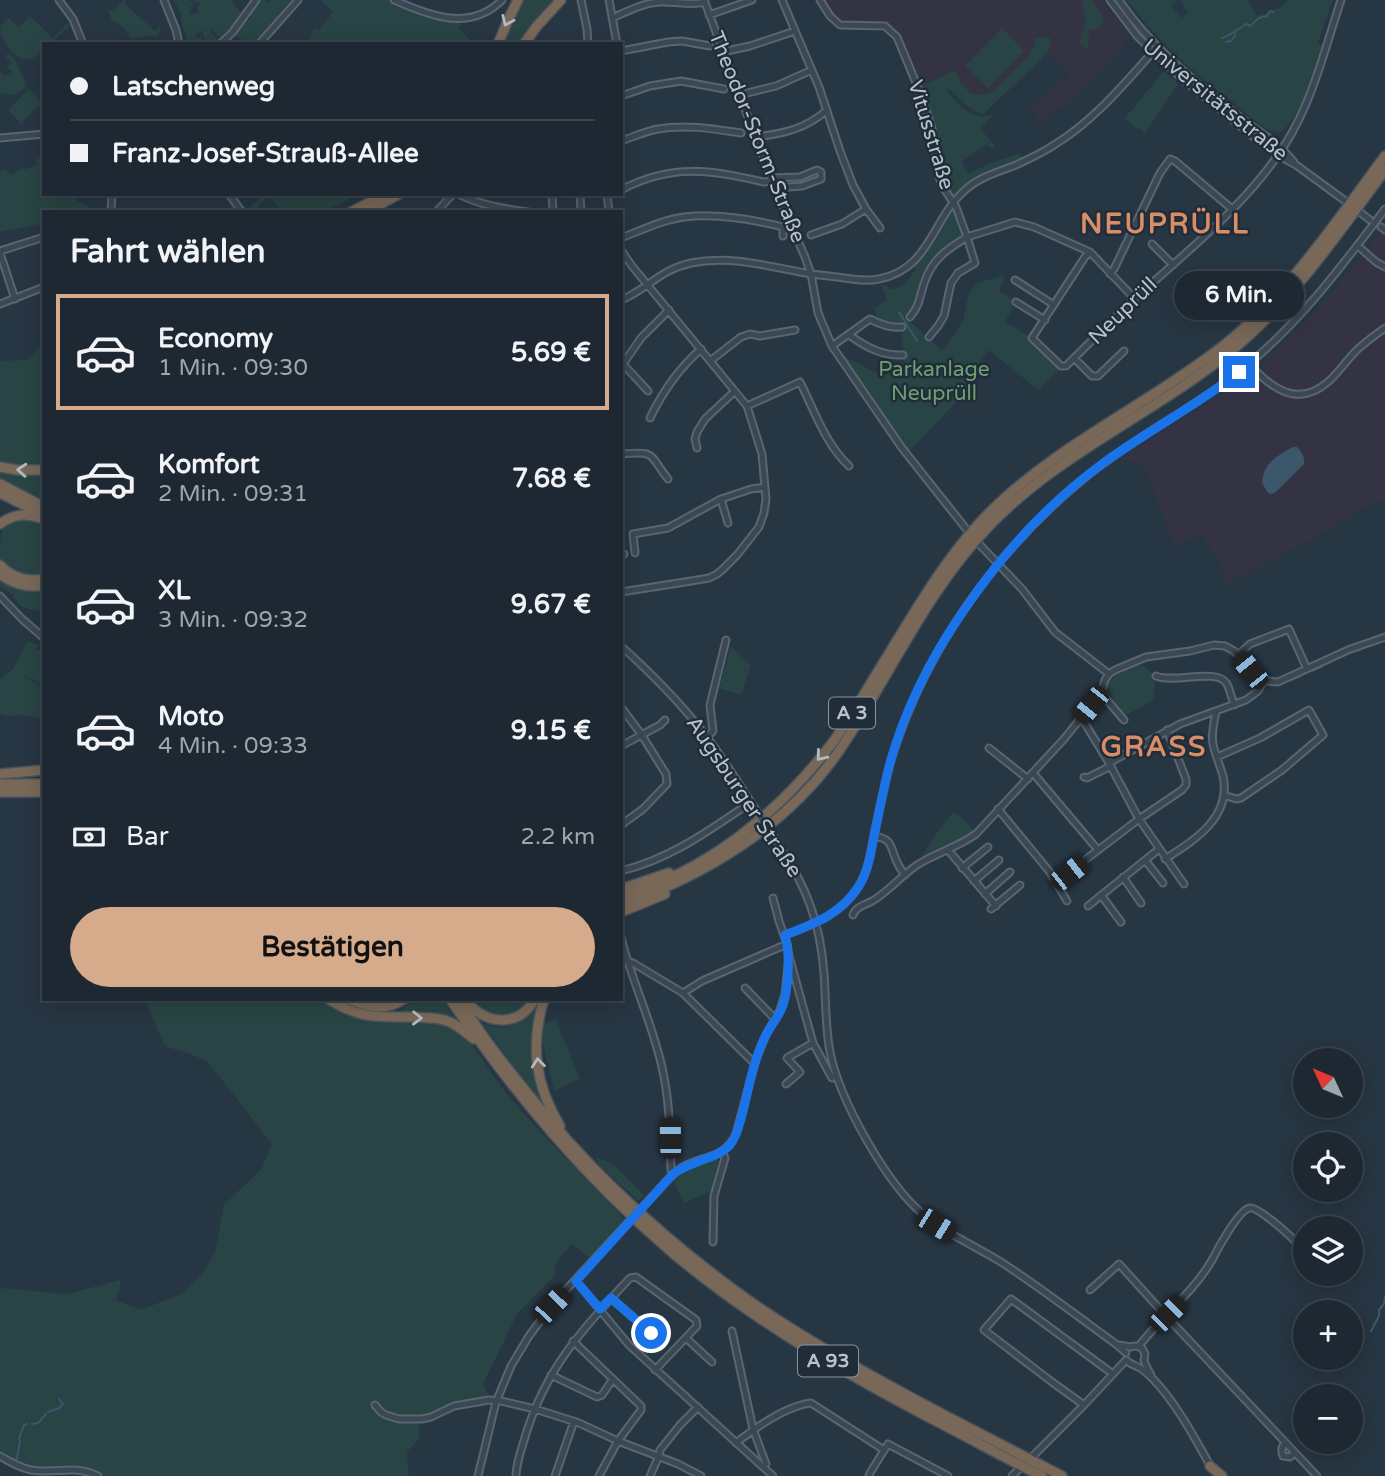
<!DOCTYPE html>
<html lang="de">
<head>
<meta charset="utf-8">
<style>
  :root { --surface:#1d2832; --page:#2a343e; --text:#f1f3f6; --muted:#a0a6ac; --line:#3b444d; --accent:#d6ab8b }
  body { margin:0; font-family:"Varela Round",sans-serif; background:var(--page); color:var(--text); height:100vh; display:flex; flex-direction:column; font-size:26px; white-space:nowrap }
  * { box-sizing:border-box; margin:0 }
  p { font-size:23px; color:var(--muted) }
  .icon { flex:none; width:38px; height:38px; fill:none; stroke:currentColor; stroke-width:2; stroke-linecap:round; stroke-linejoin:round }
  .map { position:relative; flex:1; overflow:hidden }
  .sheet { position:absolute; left:42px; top:210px; width:581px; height:791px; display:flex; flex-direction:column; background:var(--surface); border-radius:0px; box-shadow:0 4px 18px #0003,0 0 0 2px var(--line) }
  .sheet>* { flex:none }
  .hud { position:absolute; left:42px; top:42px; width:581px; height:154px; border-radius:0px; box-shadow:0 4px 18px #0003,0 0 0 2px var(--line); display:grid; align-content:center; height:154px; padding:0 28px; background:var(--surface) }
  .needle { width:46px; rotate:314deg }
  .controls { position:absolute; left:1293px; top:1048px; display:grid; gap:14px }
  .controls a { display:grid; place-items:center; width:70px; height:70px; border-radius:50%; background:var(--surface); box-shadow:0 4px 18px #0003,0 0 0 2px var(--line); font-size:35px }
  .end { position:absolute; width:32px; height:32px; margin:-16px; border:9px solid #1a73e8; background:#fff; box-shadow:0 0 0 4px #fff }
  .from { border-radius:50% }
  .bubble { position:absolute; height:49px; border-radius:24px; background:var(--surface); box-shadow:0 4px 18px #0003,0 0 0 2px var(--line); font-size:23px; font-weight:700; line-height:49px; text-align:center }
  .car { position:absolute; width:21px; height:42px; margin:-21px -10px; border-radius:9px; box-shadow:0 0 5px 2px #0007; background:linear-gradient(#222 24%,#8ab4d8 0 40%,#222 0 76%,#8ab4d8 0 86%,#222 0) }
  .hud b { display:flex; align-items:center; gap:24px; height:66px; font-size:26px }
  .hud b+b { border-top:2px solid var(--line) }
  .hud i { width:18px; height:18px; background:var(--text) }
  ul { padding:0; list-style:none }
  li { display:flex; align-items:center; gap:21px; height:116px; margin:0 14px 10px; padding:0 14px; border:4px solid transparent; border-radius:0px }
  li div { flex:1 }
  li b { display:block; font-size:26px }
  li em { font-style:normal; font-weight:700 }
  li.selected { border-color:var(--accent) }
  li>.icon { width:63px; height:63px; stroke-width:1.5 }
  h2 { padding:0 28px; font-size:32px; line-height:84px }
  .pay { display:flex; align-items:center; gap:18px; height:77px; padding:0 28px; font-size:26px }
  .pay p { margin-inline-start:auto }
  .action { display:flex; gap:14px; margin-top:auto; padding:14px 28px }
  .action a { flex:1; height:80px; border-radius:42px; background:var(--accent); color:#111; font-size:28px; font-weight:700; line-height:80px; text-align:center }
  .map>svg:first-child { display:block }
  .medical { fill:#334 }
  .green { fill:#294444 }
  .water { fill:#3c566c }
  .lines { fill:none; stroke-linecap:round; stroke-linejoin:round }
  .stream { stroke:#3c566c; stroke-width:2 }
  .minor-casing { stroke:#596570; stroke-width:9 }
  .highway-casing { stroke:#46525d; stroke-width:12 }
  .minor { stroke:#3b4853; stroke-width:5 }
  .highway { stroke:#796858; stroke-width:9 }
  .minor-bridge-casing { stroke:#596570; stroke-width:9; stroke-linecap:butt }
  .minor-bridge { stroke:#3b4853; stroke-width:5 }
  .oneway { stroke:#b2b9c1 }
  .route { stroke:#1a73e8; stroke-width:9 }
  .labels { text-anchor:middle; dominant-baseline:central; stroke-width:5; stroke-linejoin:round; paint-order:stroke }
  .shield { fill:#202d38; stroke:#8a95a0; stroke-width:2 }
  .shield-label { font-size:19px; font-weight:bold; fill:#b8c2cd }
  .street-label { font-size:21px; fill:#b8c2cd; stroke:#202d38 }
  .park-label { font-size:21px; fill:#6f9e74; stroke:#202d38 }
  .district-label { font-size:28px; font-weight:bold; letter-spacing:2px; fill:#d88c68; stroke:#202d38 }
</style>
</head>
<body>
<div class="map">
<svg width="1385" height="1476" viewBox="0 0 1385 1476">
  <rect width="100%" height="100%" fill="#273643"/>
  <!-- medical -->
  <path class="medical" d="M822,0H1102L1129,38L1113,59L1084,89L1041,123L1030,105L1053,89L1070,74L1048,53L988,111L983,114L977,113L969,108L945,86L924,95L904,41L895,28L892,29L841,23L836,20Z
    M1380,232L1385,234V501L1377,502L1370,505L1322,534L1254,570L1224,584L1223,573L1218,558L1200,535L1174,546L1144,465L1124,460L1122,458L1219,397L1261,367V363L1323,304Z"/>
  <!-- green -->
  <path class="green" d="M123,0H126L124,2L127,6L155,31L160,26V32L156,37L153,35L151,37L144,36L131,39L124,28L111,19L108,9L113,11Z
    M174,0H191L194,6L190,7L191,10L189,11L191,15L198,12L197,7L200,5L199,2L196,3L195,0H230L242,14L226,34L220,39L211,28L209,29L218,41L214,44H206L202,31L196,33L197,38L201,37L203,44H187L186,33L184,32L180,12Z
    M260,0H266L269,2L271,0H291L253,44H242L243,42L234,34L246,18L249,20L251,17L248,15Z
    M321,0H387L423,15L461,23V25L459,26L460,31H462L473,44H300L304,40L305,41L309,39L312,34L311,33L315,28L319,31L323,24L325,25V23L333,12Z
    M520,0H558L521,44H501Z
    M1081,0H1092L1105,21L1097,29L1088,30L1090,35L1088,39L1089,47L1087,49L1080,42L1086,18Z
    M1127,0H1177L1171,6L1182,18L1188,12L1183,6L1184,4L1180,0H1247L1257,16L1281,7L1289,0H1333L1318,42L1323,46C1317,64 1297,126 1280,132C1277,133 1272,131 1270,130C1257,125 1246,113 1235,104C1210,84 1184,65 1162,41C1149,28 1138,14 1127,0Z
    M30,16L53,38L66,25H71L49,44H44V49C39,53 35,58 29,59C15,61 0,41 0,27C1,25 7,20 8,18L19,27Z
    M1002,28L1024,51L988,88L965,66Z
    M1044,36L1051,39L1048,53L983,114C967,111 960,95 946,88C956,105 975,124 995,113L980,128L995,146L992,149L987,144L961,162L969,174L988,164L1021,153V158L977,177L955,196C936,180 940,151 935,129C932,114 926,100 922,86L956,70L961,83L971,94L982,95L993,91L1030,55L1031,50L1035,47L1034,38H1041Z
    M8,53L14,59L27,85L26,87L13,95L0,93V72L5,76L7,74L10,76L13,72L7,67L12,62L5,57Z
    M1164,71L1178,84L1145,133L1140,128L1138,130L1125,118Z
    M29,89L44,106L42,108L38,106L22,122L23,125L8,110Z
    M40,157L41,159L44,157V168L39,173L42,175L44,171V194H66L96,212H44V223L0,232V172L6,169L10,175L23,168L24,170L30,167L31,168L37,165L35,161Z
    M264,194H358L324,212H282L269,196L259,205L258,209L255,212H250L248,209Z
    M956,207L966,239C954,245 934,262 929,274C922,290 920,307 910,321L942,351L956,332L963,321L969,293L977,283L1005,275L999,291L1016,302L1005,322L1032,338L1060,369L1038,390L989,350L967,379L973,385L909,451L842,355L876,373L905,375L901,330L878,319L874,309L887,299L881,284L893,290L904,285L916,269L914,267C932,250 942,227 956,207Z
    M44,343V467L29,468L0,464V361L27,360Z
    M0,470L44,473V500L0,478Z
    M33,517L44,521V576H20L0,561C0,528 0,519 33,517Z
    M1,580C14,589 28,593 44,590V611C30,610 19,609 13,595L0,586Z
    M28,641L39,646L36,649L44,653V685L19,673L44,688V719L22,715L6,716L0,714V679L13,669Z
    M731,647L751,665L741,695L719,688Z
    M1138,665L1144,666L1155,676L1154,697L1150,702L1123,717L1103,693C1112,674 1120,674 1138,665Z
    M953,812L966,821L974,831L952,845L925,858L923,854L936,834Z
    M145,999H322L338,1009L425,1020L453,1026L473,1046L507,1095L556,1148L625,1220L591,1259L572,1244L557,1261L554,1276L517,1314L483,1384L490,1399L451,1407L419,1421V1439L407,1452L409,1476H98L91,1473L34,1471L0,1456V1288L67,1294L120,1280L121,1284L116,1300L140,1310L182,1294L203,1273L215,1252L224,1205L262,1168L272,1144L207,1061L188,1053L167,1047L162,1040Z
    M415,999H442L456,1020C433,1012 423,1008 398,1012Z
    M469,999H528C512,1020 485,1021 469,999Z
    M534,1009L532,1058L538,1086L546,1107L507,1058L482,1023C506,1033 516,1025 534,1009Z
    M556,1020L580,1079L554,1091L542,1039L545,1023Z
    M595,1157L612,1163L645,1196L638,1201L600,1165Z
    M714,1159H718L721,1165L712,1196L709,1192L684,1203L672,1178L688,1167Z"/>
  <!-- water -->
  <path class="water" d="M1293,447H1297C1302,452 1305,457 1304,464L1276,492L1272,494L1268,493L1262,483C1263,463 1277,456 1293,447Z"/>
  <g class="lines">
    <!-- stream -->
    <path class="stream" d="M1222,38C1232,35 1238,29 1246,24L1250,26L1259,18L1267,16L1270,11L1273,12
      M1226,42L1231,41L1235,36V32
      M899,312L917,341
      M1383,641H1385
      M1339,658L1347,654
      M1326,664L1336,659
      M1312,671L1323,666
      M1292,680L1306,673
      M1371,1331L1379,1316V1310L1384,1304L1385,1296
      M48,1412L59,1408L63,1404L59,1399
      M32,1424L38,1423L46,1414
      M19,1439L24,1425L27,1424
      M16,1462L20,1441"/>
    <!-- minor casing -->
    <g class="minor-casing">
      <path id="minor" d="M59,0L73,19L83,44
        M164,0L176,30L179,44
        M394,0C430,16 470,32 502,0
        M581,0L587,29L588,44
        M609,0L617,44
        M704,0L772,181L805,257L811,274L818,313L832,346L902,448L967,530
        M782,0L819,87L840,151L853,185L866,209L880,228
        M820,0L830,16L840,25L885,26L897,37L921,95L932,129L939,177L943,187L956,207L967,237L1015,222L1034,227L1090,252L1135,299
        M1110,0L1138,37L1178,75L1250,134L1285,159L1296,165L1344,200
        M1119,0C1151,48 1196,82 1240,117C1258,131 1280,144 1294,162
        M709,15L752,0
        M612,18C628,11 643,3 660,2C675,1 690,6 705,2
        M220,44L232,33L256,0
        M259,44L298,0
        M621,51L668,42L682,41L710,46
        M722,52L750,46L795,31
        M739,95L776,86L812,70
        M621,96L650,86L681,81L724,89
        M755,137C782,134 806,129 827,110
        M0,138L44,134
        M621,141C633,137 646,131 658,129C686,124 714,129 741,133
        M771,178L800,177L817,170L821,172V179L802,186L775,188
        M621,190C672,163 710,170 764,182L772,181
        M229,194L242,212
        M459,194C479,205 505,209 528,212
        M552,194L553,212
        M580,194L581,212
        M607,194L609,212
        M111,212L112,194
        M436,212L453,194
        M1361,213L1370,220
        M1381,227L1385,230
        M811,235L842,224L866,209
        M621,238C642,230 662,220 684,217C717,213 751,219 783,227V236
        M1152,244L1173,265
        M1358,246L1376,262L1385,267
        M621,250L632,266L747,406L762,454L766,499L764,513L759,527L737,555L723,569L717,574L709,578L685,582L621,592
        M0,251L44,237
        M1090,252L1085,257L1032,338L1061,366H1066C1094,339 1121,310 1150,285C1198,242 1251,199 1286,143C1313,100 1325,48 1341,0
        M0,253L15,299
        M1110,274L1114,269L1160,173L1170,159L1175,161L1232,209
        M1015,280L1054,305
        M621,300C648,289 659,270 691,263C732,255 770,267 811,274C819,275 828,276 837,277C851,279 866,282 879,279C930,269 931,221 964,191C979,177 998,172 1016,165C1029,159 1042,153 1054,145C1094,121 1126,82 1157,47
        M1016,302L1045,320
        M0,304L44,287
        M910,317C920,306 920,294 925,281C933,258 948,249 967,237L975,263L958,273L951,283L944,316L938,326L929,337
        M849,335C866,347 882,356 903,355
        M832,346L870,319C881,325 890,328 902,327
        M1074,358L1092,376H1098L1124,351
        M710,361L741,337L750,334L760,336L795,330
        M1249,364C1271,388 1298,409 1329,381C1340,371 1348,358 1359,348C1367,341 1376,334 1385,328
        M648,391L623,364L641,338L669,310
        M747,406L800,382C815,412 825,443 849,466
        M650,418C663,391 678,369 701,349
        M697,448L695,439L697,432L705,419L735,391
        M621,454C656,451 648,453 668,479
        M721,499L728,523
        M979,544L1022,589L1055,632L1109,674
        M635,553L633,534L668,528L721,499L751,489L765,487
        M621,555L624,554
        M0,596L22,619L44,638
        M621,646C652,674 681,703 706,736C723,758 739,784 754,807
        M1238,655L1250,644L1289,629L1307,669
        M1156,676C1174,684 1217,667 1227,684C1230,690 1232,699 1234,705
        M1101,693L1124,720
        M621,707L641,734L666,774L667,784L643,809L621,825
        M1081,717L1109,763L1139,819L1184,884
        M707,737L713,731L710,705L726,640
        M621,746L660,725L665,720
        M989,748L1028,779
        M1217,757L1260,738L1309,710L1323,735L1282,770L1241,798L1236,799L1224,795
        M1109,763L1180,724L1246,700L1258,691L1264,681
        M1033,773L1098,850
        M1084,777L1087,778L1111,766
        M998,809L1049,871L1067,901
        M874,836C892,839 890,845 896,860C898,865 901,870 905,875
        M779,845C807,888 820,922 824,973C826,1000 825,1026 830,1052C839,1099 887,1185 924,1215C947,1234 975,1246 1001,1262C1041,1288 1079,1317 1117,1345L1126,1353
        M948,850L996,906
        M1165,859C1195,840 1232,817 1223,776C1220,765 1215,755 1213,744C1211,733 1214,722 1216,712
        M1145,860L1163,883
        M962,868L988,847
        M621,871C670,859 710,830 751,802
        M1123,877L1141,903
        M974,881L999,860
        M1056,882L1139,819L1182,790L1186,785V779L1167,730
        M985,894L1010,872
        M1101,895L1121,922
        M1088,906L1159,849
        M991,909L1020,885
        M853,915C856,906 866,905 874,900C890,890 902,875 917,865C936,853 958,847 976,834L1064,739L1101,693L1105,680L1109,674L1115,670L1146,657L1190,651L1214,645L1225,646L1234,651C1249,666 1254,682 1278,682L1348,650L1385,637
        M785,935C814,924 842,914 859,886C868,871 871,853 874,835C880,809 884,783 892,757C926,648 998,548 1087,476C1133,439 1186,412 1234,376C1295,329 1339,270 1385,209
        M621,937C632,983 654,1026 663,1072C670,1105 670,1137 671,1170L673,1174
        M789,956L813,1043L832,1078
        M627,961L633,963L683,993L754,1063
        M745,988L775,1019
        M683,993L702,981L787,944
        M786,1084L800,1072L787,1058L813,1043
        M650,1199C660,1189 669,1176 681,1168C702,1155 724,1160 736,1134L756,1059L766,1035L780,1010L785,994L789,956L787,944L779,921L773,898
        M713,1242L714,1196L725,1158L722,1151
        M1316,1274L1319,1280
        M576,1281L629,1345L773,1476
        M1090,1290L1119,1264L1166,1316L1317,1476
        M611,1298L651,1333
        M732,1331L753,1429L766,1464
        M686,1338L712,1362
        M573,1341L641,1406V1410L618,1441L599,1476
        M1119,1345L1130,1347L1136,1346L1142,1348L1145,1354L1144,1360L1146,1366L1151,1375
        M1139,1346C1162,1316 1193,1293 1212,1260C1217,1250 1239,1209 1250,1208C1257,1206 1287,1233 1293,1239C1298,1244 1302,1251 1306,1257
        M1126,1360C1131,1365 1135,1365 1140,1368C1145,1371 1149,1375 1153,1379C1177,1404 1194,1437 1211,1467
        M551,1375L597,1397L602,1395L613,1379
        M375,1405L381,1412L386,1415L399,1419H422L431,1417L454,1406L489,1400L501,1401L535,1409L579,1423L618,1441L678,1464L701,1476
        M1084,1405L1052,1382L984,1330L1011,1299L1113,1374
        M736,1443C755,1428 786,1406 811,1403L884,1450
        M1285,1443C1281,1447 1281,1451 1283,1456L1290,1457L1294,1453
        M0,1456C10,1462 20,1468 31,1470C56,1474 74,1464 98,1476
        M1033,1456L1084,1405L1126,1360
        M478,1476L496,1402L511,1366L529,1336L552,1305L622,1229
        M516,1476C516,1462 522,1448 526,1434C546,1368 584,1327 630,1278L636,1277L696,1320L697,1326L655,1370
        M555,1476L574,1421
        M650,1476L659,1456L660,1450L680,1425L698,1407
        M869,1476L870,1473L888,1444L948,1476
        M1012,1476L1019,1469"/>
    </g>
    <!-- highway casing -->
    <g class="highway-casing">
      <path id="highway" d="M498,44L509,18L518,0
        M524,44L537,26L561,0
        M351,212L386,194
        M366,212L399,194
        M0,467L17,470H44
        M0,484L44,507
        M0,493L44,515
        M0,524C13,514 25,513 41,518
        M0,565C12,578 27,582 44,579
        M0,574C13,584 27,588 44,585
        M0,774L44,770
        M0,784H44
        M0,792H44
        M621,889L669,873
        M621,896C707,872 780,812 833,742C849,720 863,696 877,673C913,616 944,557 993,509C1061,443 1149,404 1223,346C1288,294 1336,222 1385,156
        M621,905C706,875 787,826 839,751C890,676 926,591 989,526C1059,453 1153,414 1231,351C1292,301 1338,234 1385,170
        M621,912L665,894
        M328,999C360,1019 377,1017 414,1017C424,1018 436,1017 447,1021C457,1024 466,1033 474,1039
        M348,999C368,1008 386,1011 404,999
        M450,999C516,1096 585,1178 674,1254C754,1321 846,1374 938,1422C973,1440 1007,1459 1042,1476
        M460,999C478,1033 504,1064 528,1094C592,1174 669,1244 752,1303C813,1345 879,1381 944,1415C984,1436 1023,1456 1062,1476
        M544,999C530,1045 535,1085 560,1126
        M467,1002C487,1025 518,1028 535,999
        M1210,1466L1222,1476"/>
    </g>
    <!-- minor -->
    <use href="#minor" class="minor"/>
    <!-- highway -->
    <use href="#highway" class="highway"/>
    <!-- minor-bridge casing -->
    <g class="minor-bridge-casing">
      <path id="minor-bridge" d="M754,807L779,845
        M622,1229L650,1199"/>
    </g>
    <!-- minor-bridge -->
    <use href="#minor-bridge" class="minor-bridge"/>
  </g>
  <!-- one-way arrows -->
  <defs><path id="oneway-chevron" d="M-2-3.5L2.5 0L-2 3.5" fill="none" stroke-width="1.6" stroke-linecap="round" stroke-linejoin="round" transform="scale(1.75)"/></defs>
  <g class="oneway">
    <use href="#oneway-chevron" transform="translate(507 21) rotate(114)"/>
    <use href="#oneway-chevron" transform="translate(22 470) rotate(-176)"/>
    <use href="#oneway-chevron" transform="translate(821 756) rotate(129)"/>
    <use href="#oneway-chevron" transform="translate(417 1018) rotate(1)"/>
    <use href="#oneway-chevron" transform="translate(538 1063) rotate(-96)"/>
  </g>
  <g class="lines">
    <!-- route -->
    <path class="route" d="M651,1333L611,1298L600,1309L576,1281L673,1174C690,1161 717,1159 730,1145C742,1130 748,1083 755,1063C758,1053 762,1042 767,1033C772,1024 780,1015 783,1005C789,987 790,953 785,935C814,924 841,914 859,886C868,871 871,853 874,836C879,812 884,787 890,763C905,709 932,656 964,610C1000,557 1046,506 1098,467C1143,433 1195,407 1239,372"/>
  </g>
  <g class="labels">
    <!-- shield labels -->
    <g class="shield">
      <rect x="829" y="697.5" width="46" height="31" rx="5"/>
      <rect x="798" y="1345.5" width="60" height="31" rx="5"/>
    </g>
    <g class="shield-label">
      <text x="852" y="713">A 3</text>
      <text x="828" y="1361">A 93</text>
    </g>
    <!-- street labels -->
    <g class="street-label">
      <text transform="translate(1215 100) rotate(39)">Universitätsstraße</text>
      <text transform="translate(931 135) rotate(73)">Vitusstraße</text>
      <text transform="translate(757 137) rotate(68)">Theodor-Storm-Straße</text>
      <text transform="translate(1123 311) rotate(-44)">Neuprüll</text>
      <text transform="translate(744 797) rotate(56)">Augsburger Straße</text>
    </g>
    <!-- park labels -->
    <g class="park-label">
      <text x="934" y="369">Parkanlage<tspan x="934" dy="24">Neuprüll</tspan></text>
    </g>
    <!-- district labels -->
    <g class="district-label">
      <text x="1165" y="224">NEUPRÜLL</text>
      <text x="1154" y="747">GRASS</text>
    </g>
  </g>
</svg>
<div class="controls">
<a><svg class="needle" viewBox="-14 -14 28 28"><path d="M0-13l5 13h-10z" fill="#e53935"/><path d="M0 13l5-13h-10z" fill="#a0a6ac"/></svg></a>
<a><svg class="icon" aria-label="locate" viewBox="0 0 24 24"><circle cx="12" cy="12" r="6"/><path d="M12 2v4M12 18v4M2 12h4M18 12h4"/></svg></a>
<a><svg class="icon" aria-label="layers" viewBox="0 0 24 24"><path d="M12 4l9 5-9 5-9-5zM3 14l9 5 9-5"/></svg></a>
<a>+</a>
<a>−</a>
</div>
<i class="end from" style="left:651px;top:1333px"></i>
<i class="end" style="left:1239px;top:372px"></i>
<div class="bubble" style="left:1174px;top:271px;width:130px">6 Min.</div>
<i class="car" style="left:1250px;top:670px;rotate:321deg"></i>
<i class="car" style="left:1091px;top:705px;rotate:219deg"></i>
<i class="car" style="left:1069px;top:873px;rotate:52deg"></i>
<i class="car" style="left:670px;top:1138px;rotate:359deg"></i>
<i class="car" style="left:936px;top:1225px;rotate:122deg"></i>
<i class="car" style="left:552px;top:1305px;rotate:44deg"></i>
<i class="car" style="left:1168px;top:1314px;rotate:45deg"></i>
<div class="hud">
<b><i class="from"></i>Latschenweg</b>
<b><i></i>Franz-Josef-Strauß-Allee</b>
</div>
<section class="sheet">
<h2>Fahrt wählen</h2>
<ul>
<li class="selected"><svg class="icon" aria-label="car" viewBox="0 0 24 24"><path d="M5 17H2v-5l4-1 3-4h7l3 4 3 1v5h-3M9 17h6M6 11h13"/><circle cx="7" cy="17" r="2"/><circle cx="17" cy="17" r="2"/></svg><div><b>Economy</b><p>1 Min. · 09:30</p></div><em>5.69 €</em></li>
<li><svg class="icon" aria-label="car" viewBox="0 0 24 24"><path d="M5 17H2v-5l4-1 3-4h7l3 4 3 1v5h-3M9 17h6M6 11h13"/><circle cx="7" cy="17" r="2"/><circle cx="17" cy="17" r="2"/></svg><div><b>Komfort</b><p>2 Min. · 09:31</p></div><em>7.68 €</em></li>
<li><svg class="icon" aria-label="car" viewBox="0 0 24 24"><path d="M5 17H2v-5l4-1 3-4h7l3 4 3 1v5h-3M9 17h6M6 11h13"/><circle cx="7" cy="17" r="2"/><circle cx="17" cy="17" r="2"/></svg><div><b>XL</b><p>3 Min. · 09:32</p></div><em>9.67 €</em></li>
<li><svg class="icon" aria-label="car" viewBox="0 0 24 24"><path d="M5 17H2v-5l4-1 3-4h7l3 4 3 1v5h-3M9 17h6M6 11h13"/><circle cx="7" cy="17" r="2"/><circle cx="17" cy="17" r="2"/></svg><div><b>Moto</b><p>4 Min. · 09:33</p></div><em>9.15 €</em></li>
</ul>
<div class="pay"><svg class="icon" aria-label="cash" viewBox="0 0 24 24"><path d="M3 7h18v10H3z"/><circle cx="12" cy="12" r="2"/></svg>Bar<p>2.2 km</p></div>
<div class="action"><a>Bestätigen</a></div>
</section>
</div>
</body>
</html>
